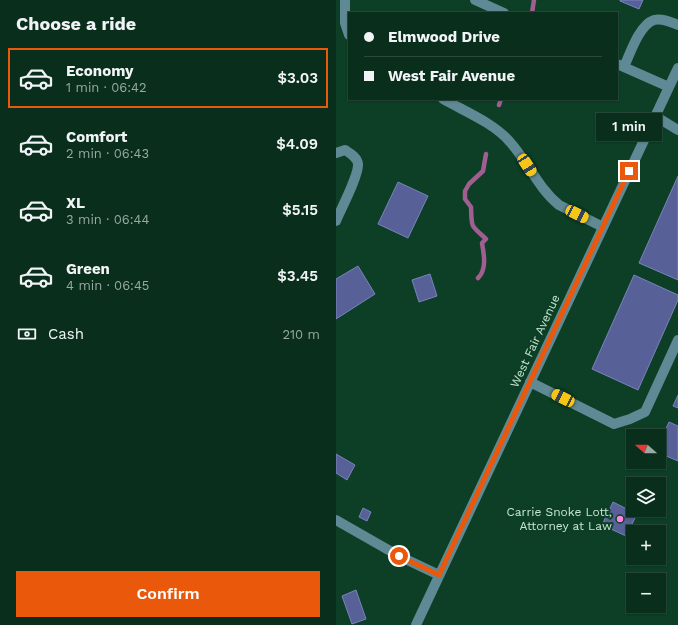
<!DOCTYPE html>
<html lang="en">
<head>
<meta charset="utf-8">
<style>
  :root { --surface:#092f1c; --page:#123725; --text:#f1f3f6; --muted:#99a9a3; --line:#294a3b; --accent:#ea580c }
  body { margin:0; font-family:"Work Sans",sans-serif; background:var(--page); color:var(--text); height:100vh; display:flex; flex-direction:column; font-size:15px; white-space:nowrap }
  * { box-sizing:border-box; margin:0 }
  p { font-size:13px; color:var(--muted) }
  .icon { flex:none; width:22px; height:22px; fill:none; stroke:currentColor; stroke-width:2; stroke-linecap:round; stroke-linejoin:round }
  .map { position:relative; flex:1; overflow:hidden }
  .panel { display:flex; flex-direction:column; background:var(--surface); width:336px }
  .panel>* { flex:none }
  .banner { position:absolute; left:12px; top:12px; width:270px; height:88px; border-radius:0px; box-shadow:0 1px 3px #0004,0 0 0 1px var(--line); display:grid; align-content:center; height:88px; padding:0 16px; background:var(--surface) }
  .needle { width:26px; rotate:291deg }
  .fabs { position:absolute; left:290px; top:429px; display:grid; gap:8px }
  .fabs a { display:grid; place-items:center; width:40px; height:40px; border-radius:0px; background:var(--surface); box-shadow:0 1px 3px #0004,0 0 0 1px var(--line); font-size:20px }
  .end { position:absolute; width:18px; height:18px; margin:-9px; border:5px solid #ea580c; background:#fff; box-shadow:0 0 0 2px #fff }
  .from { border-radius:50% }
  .bubble { position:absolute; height:28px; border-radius:0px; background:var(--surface); box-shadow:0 1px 3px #0004,0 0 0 1px var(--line); font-size:13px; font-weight:600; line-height:28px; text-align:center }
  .car { position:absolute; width:12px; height:24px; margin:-12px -6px; border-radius:5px; box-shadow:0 0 3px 1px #0007; background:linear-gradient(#f5c518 24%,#345 0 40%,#f5c518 0 76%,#345 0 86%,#f5c518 0) }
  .banner b { display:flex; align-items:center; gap:14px; height:38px; font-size:15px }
  .banner b+b { border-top:1px solid var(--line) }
  .banner i { width:10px; height:10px; background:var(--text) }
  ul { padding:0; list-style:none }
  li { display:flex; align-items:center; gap:12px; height:60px; margin:0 8px 6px; padding:0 8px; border:2px solid transparent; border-radius:0px }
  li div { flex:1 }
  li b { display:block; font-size:15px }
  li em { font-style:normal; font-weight:600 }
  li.on { border-color:var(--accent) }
  li>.icon { width:36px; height:36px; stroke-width:1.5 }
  h2 { padding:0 16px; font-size:18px; line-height:48px }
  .pay { display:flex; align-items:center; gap:10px; height:44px; padding:0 16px; font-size:15px }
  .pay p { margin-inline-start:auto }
  .cta { display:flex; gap:8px; margin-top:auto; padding:8px 16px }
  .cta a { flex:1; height:46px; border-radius:0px; background:var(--accent); color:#fff; font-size:16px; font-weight:600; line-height:46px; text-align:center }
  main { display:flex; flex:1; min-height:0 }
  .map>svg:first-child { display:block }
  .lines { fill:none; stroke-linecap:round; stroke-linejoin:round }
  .stream { stroke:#a05e91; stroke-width:4.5 }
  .building { fill:#586098; stroke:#7983bd }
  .minor { stroke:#5f8994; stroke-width:10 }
  .route { stroke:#ea580c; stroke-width:5 }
  .poi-dot { fill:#fd86e3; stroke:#0c3f25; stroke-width:1.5 }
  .labels { text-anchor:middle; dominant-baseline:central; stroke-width:4; stroke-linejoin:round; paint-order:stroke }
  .street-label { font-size:12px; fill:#c6e5d0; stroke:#0c3f25 }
  .poi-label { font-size:12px; fill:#c6e5d0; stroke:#0c3f25; text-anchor:end }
</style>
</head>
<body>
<main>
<section class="panel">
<h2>Choose a ride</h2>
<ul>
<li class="on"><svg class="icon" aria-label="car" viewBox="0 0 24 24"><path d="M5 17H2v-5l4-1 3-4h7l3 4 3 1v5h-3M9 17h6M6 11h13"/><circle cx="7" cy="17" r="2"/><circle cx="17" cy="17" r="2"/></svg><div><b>Economy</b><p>1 min · 06:42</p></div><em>$3.03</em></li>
<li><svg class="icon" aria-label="car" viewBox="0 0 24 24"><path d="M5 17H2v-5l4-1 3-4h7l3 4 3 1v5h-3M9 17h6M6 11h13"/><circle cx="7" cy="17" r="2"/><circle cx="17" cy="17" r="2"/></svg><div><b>Comfort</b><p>2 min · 06:43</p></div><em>$4.09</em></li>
<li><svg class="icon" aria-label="car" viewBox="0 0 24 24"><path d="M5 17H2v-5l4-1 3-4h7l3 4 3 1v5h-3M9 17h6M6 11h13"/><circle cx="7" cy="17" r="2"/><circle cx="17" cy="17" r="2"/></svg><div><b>XL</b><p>3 min · 06:44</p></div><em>$5.15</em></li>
<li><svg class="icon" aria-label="car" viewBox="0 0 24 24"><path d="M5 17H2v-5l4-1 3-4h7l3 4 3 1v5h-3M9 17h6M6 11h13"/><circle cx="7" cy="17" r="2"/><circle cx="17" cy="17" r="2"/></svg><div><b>Green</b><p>4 min · 06:45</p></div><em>$3.45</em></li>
</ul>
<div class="pay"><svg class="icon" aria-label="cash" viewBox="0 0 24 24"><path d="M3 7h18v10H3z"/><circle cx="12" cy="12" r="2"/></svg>Cash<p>210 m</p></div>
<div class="cta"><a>Confirm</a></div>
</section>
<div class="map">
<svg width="342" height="625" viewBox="0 0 342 625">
  <rect width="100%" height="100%" fill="#0c3f25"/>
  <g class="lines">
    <!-- stream -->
    <path class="stream" d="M196,13L198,0
      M163,105L165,99
      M142,278C151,270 148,254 146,243L150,239C134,224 136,229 135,207L129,199V191L133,184L147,171L150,154"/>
  </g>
  <!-- building -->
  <path class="building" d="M284,0H307L303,9L284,1Z
    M342,176V280L303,263Z
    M62,182L92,196L72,238L42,224Z
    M22,266L39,294L0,319V279Z
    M94,274L101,296L83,302L76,280Z
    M298,275L342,295V300L302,390L256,369Z
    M342,395V408L337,406Z
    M333,422L342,426V461L323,453V444Z
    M0,454L19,465L11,480L0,473Z
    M277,502L301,514L290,536L266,525Z
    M27,508L35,512L31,521L23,517Z
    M20,590L30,619L16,624L6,596Z"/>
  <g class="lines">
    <!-- minor -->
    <path class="minor" d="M9,0V23L13,35
      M139,0L168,13
      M281,64L333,87
      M288,67C294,54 303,25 318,20C326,18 335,22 342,25
      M107,99C128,111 158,123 174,142C192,162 202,188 223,205L267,227
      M319,116L342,130
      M0,153L9,150C15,154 21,157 22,164C23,175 5,209 0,221
      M194,382L278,424L294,419L309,412L342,340
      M0,520L63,556L103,575
      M80,625L342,68"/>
  </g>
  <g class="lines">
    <!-- route -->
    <path class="route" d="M63,556L103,575L293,171"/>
  </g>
  <!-- markers -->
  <circle class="poi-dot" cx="284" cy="519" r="4"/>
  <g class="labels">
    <!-- street labels -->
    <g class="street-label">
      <text transform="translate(199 341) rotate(-65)">West Fair Avenue</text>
    </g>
    <!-- poi labels -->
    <g class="poi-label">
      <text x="276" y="512">Carrie Snoke Lott,<tspan x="276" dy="14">Attorney at Law</tspan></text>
    </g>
  </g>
</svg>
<div class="fabs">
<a><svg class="needle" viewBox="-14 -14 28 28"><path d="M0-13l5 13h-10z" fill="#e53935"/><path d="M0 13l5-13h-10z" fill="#99a9a3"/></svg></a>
<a><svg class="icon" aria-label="layers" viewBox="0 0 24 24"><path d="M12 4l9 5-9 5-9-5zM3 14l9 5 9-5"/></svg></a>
<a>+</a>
<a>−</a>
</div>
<i class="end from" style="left:63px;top:556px"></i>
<i class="end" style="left:293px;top:171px"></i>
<div class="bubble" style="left:260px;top:113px;width:66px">1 min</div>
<i class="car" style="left:191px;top:165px;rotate:147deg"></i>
<i class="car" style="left:241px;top:214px;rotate:116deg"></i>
<i class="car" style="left:227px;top:398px;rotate:297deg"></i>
<div class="banner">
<b><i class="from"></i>Elmwood Drive</b>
<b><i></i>West Fair Avenue</b>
</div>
</div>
</main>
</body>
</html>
